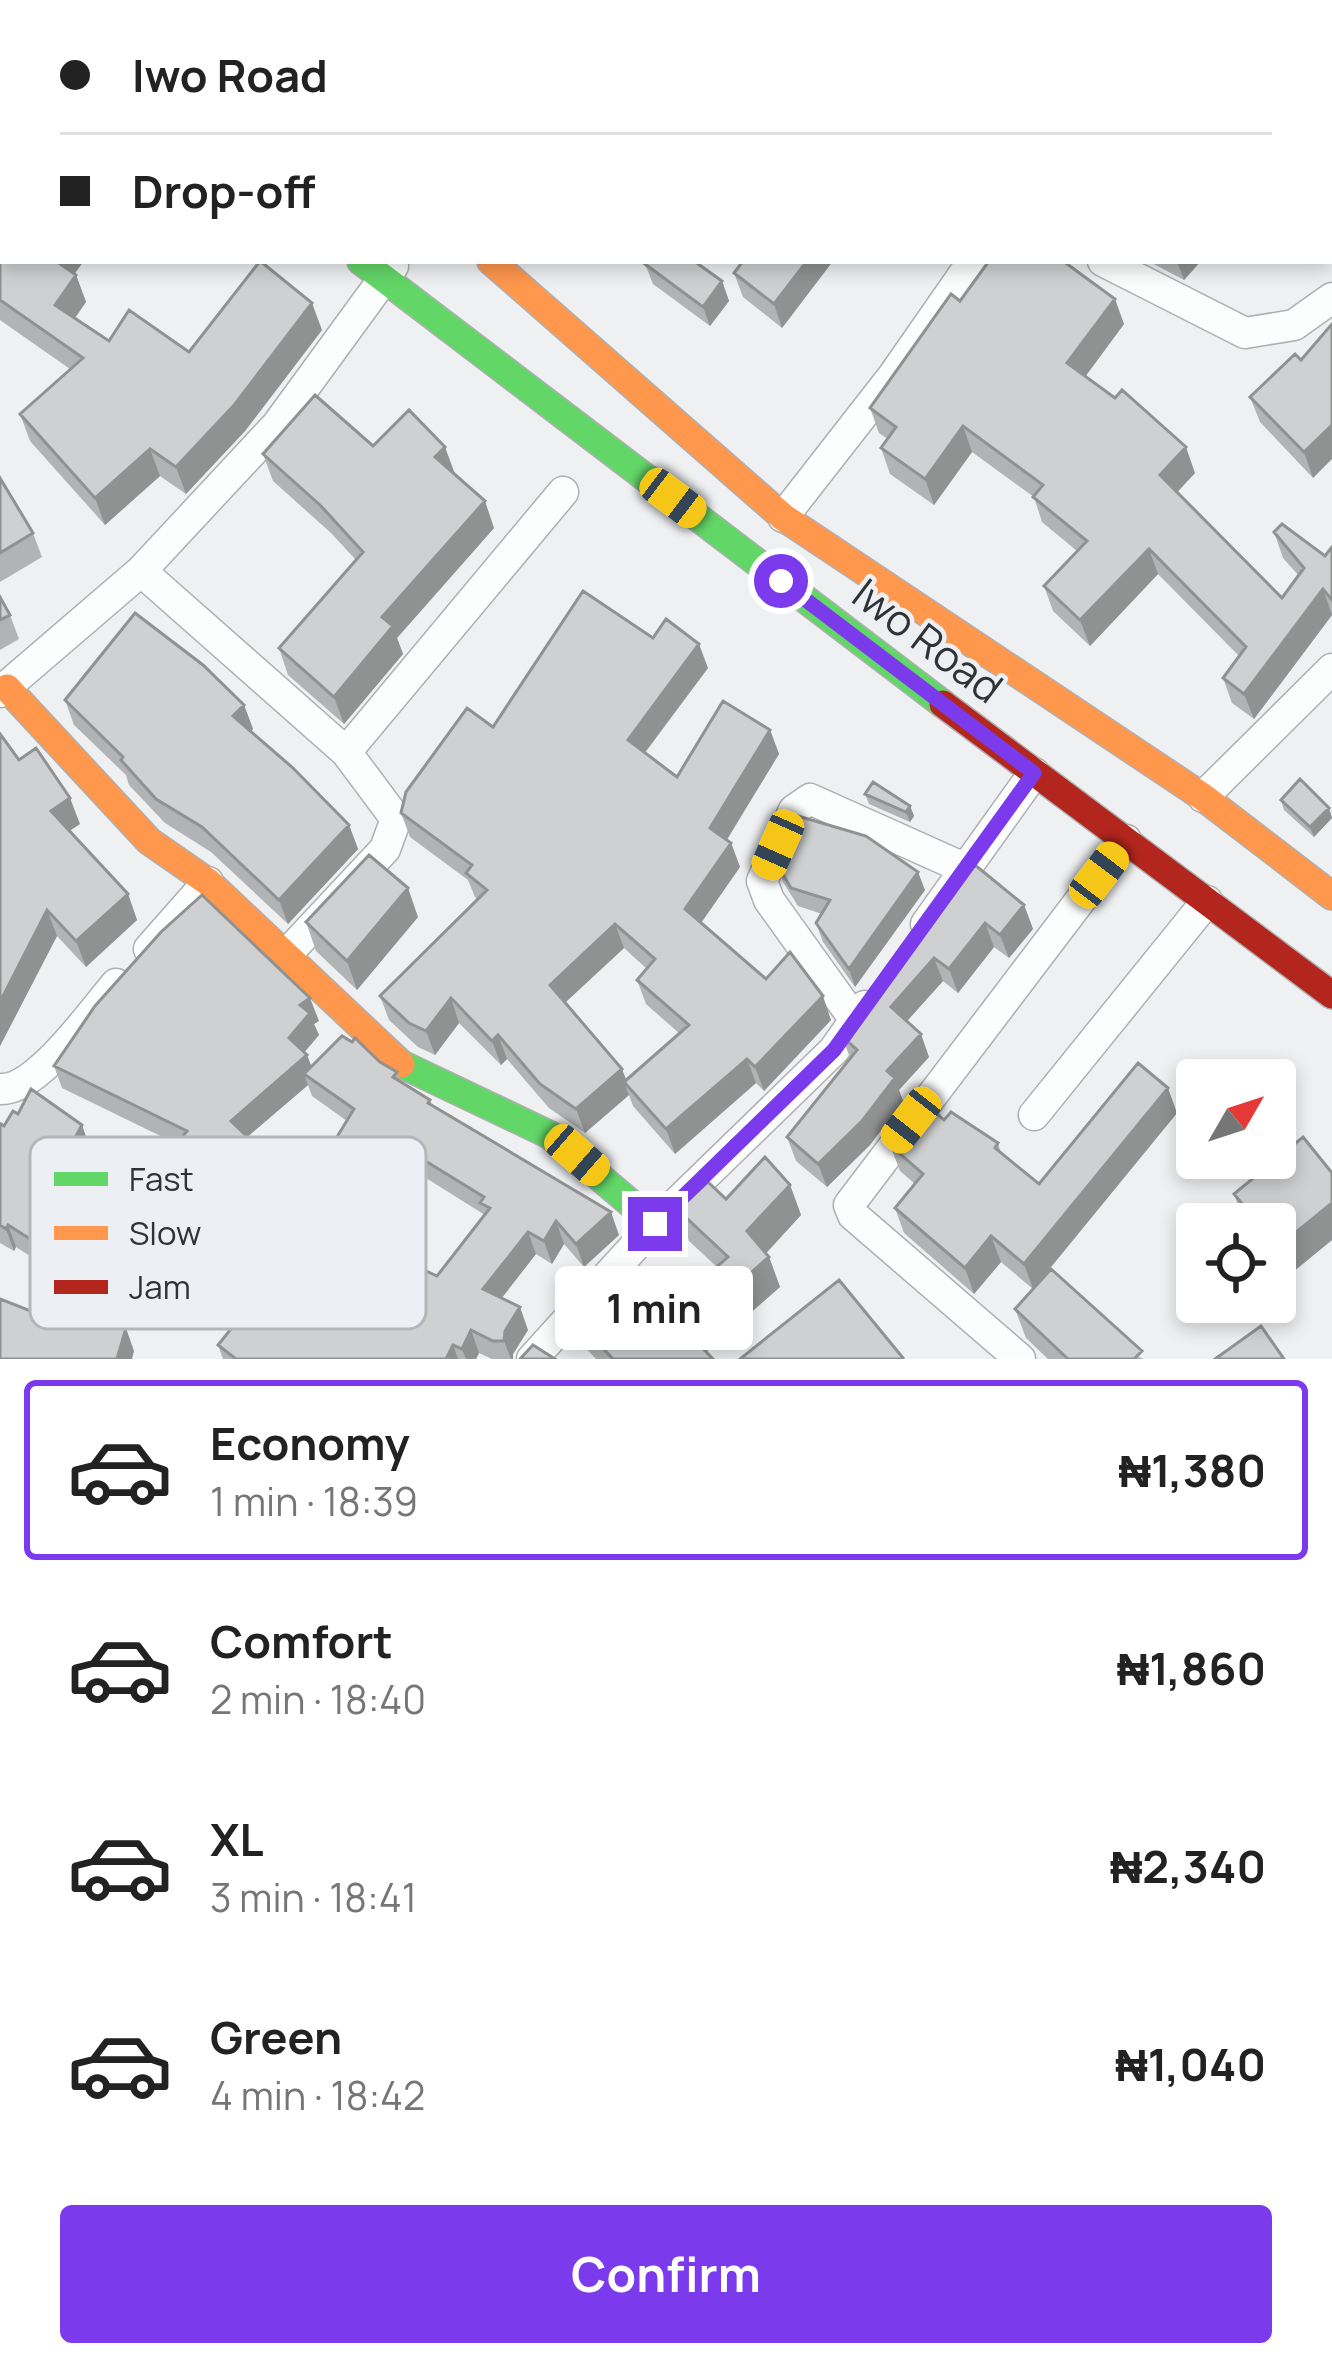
<!DOCTYPE html>
<html lang="en">
<head>
<meta charset="utf-8">
<style>
  :root { --surface:#fff; --page:#f6f6f6; --text:#222; --muted:#767676; --line:#e0e0e0; --accent:#7c3aed }
  body { margin:0; font-family:Manrope,sans-serif; background:var(--page); color:var(--text); height:100vh; display:flex; flex-direction:column; font-size:45px; white-space:nowrap }
  * { box-sizing:border-box; margin:0 }
  p { font-size:39px; color:var(--muted) }
  .icon { flex:none; width:66px; height:66px; fill:none; stroke:currentColor; stroke-width:2; stroke-linecap:round; stroke-linejoin:round }
  .map { position:relative; height:1359px; overflow:hidden }
  .details { display:flex; flex-direction:column; background:var(--surface); flex:1 }
  .details>* { flex:none }
  .guide { position:absolute; left:0px; top:0px; width:1332px; height:264px; box-shadow:0 6px 18px #0003; display:grid; align-content:center; height:264px; padding:0 60px; background:var(--surface) }
  .needle { width:78px; rotate:51deg }
  .buttons { position:absolute; left:1176px; top:1059px; display:grid; gap:24px }
  .buttons a { display:grid; place-items:center; width:120px; height:120px; border-radius:12px; background:var(--surface); box-shadow:0 6px 18px #0003; font-size:60px }
  .end { position:absolute; width:54px; height:54px; margin:-27px; border:15px solid #7c3aed; background:#fff; box-shadow:0 0 0 6px #fff }
  .from { border-radius:50% }
  .bubble { position:absolute; height:84px; border-radius:12px; background:var(--surface); box-shadow:0 6px 18px #0003; font-size:39px; font-weight:700; line-height:84px; text-align:center }
  .car { position:absolute; width:36px; height:72px; margin:-36px -18px; border-radius:15px; box-shadow:0 0 9px 3px #0007; background:linear-gradient(#f5c518 24%,#345 0 40%,#f5c518 0 76%,#345 0 86%,#f5c518 0) }
  .guide b { display:flex; align-items:center; gap:42px; height:114px; font-size:45px }
  .guide b+b { border-top:3px solid var(--line) }
  .guide i { width:30px; height:30px; background:var(--text) }
  ul { padding:21px 0 0; list-style:none }
  li { display:flex; align-items:center; gap:36px; height:180px; margin:0 24px 18px; padding:0 36px; border:6px solid transparent; border-radius:12px }
  li div { flex:1 }
  li b { display:block; font-size:45px }
  li em { font-style:normal; font-weight:700 }
  li.on { border-color:var(--accent) }
  li>.icon { width:108px; height:108px; stroke-width:1.5 }
  .action { display:flex; gap:24px; margin-top:auto; padding:24px 60px }
  .action a { flex:1; height:138px; border-radius:12px; background:var(--accent); color:#fff; font-size:48px; font-weight:700; line-height:138px; text-align:center }
  .map>svg:first-child { display:block }
  .lines { fill:none; stroke-linecap:round; stroke-linejoin:round }
  .street-casing { stroke:#aeafb1; stroke-width:33 }
  .fast-casing { stroke:#aeafb1; stroke-width:30 }
  .slow-casing { stroke:#aeafb1; stroke-width:30 }
  .jam-casing { stroke:#aeafb1; stroke-width:30 }
  .street { stroke:#fcfdfd; stroke-width:30 }
  .fast { stroke:#63d668; stroke-width:27 }
  .slow { stroke:#ff974d; stroke-width:27 }
  .jam { stroke:#b3261e; stroke-width:27 }
  .wall { fill:#b1b3b4; fill-rule:evenodd }
  .shaded-wall { fill:#909292 }
  .building { fill:#ced0d1; stroke:#909292; stroke-width:3; fill-rule:evenodd }
  .route { stroke:#7c3aed; stroke-width:15 }
  .labels { text-anchor:middle; dominant-baseline:central; stroke-width:9; stroke-linejoin:round; paint-order:stroke }
  .street-label { font-size:42px; fill:#313234; stroke:#eceff4 }
  .key { fill:#eceff4; stroke:#b4b6ba; stroke-width:3 }
  .key-label { font-size:33px; fill:#313234 }
</style>
</head>
<body>
<div class="map">
<svg width="1332" height="1359" viewBox="0 0 1332 1359">
  <rect width="100%" height="100%" fill="#eef0f2"/>
  <g class="lines">
    <!-- street casing -->
    <g class="street-casing">
      <path id="street" d="M1189,0L1192,3
        M532,3L534,0
        M1237,3L1241,0
        M1103,261L1245,333L1294,325L1332,298
        M783,517L893,376L973,261
        M141,571L346,752L396,819L385,849L285,956
        M0,692L141,571L277,425L393,266
        M346,752L563,492
        M1203,797L1332,669
        M926,924L1034,773
        M149,949L208,882
        M855,1020L769,900L762,881L794,810L810,799L966,869
        M0,1089C36,1092 92,1012 116,984
        M1034,1115L1207,901
        M532,1359L655,1224L834,1050L865,1006
        M1020,1359L853,1215L849,1205L1126,840"/>
    </g>
    <!-- fast casing -->
    <g class="fast-casing">
      <path id="fast" d="M361,261L943,704
        M401,1064L550,1135L655,1224"/>
    </g>
    <!-- slow casing -->
    <g class="slow-casing">
      <path id="slow" d="M150,0L154,3
        M491,261L783,517L1203,797L1332,896
        M7,688L149,841L208,882L401,1064"/>
    </g>
    <!-- jam casing -->
    <g class="jam-casing">
      <path id="jam" d="M13,0L17,3
        M943,704L1332,995"/>
    </g>
    <!-- street -->
    <use href="#street" class="street"/>
    <!-- fast -->
    <use href="#fast" class="fast"/>
    <!-- slow -->
    <use href="#slow" class="slow"/>
    <!-- jam -->
    <use href="#jam" class="jam"/>
  </g>
  <!-- wall -->
  <path class="wall" d="M0,155L76,275L86,302L75,318L109,341L189,352L322,330L245,431L186,494L160,476L105,525L30,441L20,414L70,369L0,320Z
    M833,261L782,328L743,297L734,273Z
    M1148,261H1201L1184,280Z
    M645,264L722,281L729,301L710,326L653,284Z
    M1072,268L1124,324L1085,377L1195,473L1177,492L1282,598L1299,576L1283,558L1274,532L1325,556L1332,547V615L1254,719L1232,703L1223,678L1239,656L1158,574L1090,646L1053,611L1044,586L1077,551L1042,522L1034,497L972,452L934,505L890,474L881,448L888,439L879,433L870,408L960,301Z
    M1295,354L1313,478L1260,422L1250,397Z
    M373,446L455,474L494,528L397,638L403,654L344,724L288,675L279,648L356,560L331,533L273,481L263,454Z
    M0,478L33,533L42,557L0,582Z
    M0,597L10,615L19,639L0,650Z
    M653,638L708,668L645,753L677,777L770,730L779,754L727,840L731,843L740,867L701,923L766,979L831,1020L764,1091L756,1083L675,1154L633,1106L629,1095L585,1133L549,1108L507,1059L501,1065L459,1023L435,1055L418,1047L389,1020L380,996L477,899L475,897L468,880L410,837L401,813L493,727ZM624,948L647,969L637,980L646,1004L680,1034L626,1080L565,1003Z
    M65,700L244,705L253,729L251,731L349,825L358,849L288,924L211,852L165,823L129,785L126,775L74,725Z
    M0,734L19,760L80,824L69,831L128,894L137,920L86,967L57,936L0,1046Z
    M865,794L910,806L914,816L910,822L869,804Z
    M1281,800L1329,808L1332,818L1314,837L1284,810Z
    M776,863L925,890L855,987L823,942L816,923L822,914L798,906L783,882Z
    M953,892L1024,905L1033,929L1009,958L994,947L958,993L943,981L907,1021L929,1057L899,1090L903,1101L870,1145L827,1187L796,1161L787,1137L850,1058L842,1036Z
    M418,917L357,990L316,951L306,922Z
    M319,1021L314,1024L319,1035L304,1052L307,1055L311,1067L380,1062L397,1072L401,1082L430,1100L432,1105L619,1235L584,1267L564,1244L552,1264L536,1254L501,1298L528,1330L513,1354V1359H492L479,1353L476,1359H223L218,1345L277,1272L211,1210L160,1282L130,1261L112,1285L81,1262L69,1281L16,1247L14,1251L0,1243V1126L90,1148L78,1169L124,1199L152,1176L177,1144L62,1088L54,1066ZM308,1085L312,1096L347,1121L304,1191L247,1137ZM410,1168L485,1215L437,1276L376,1248L369,1235Z
    M1177,1113L1033,1289L1001,1262L974,1294L904,1233L895,1208L915,1184L900,1171L890,1145L944,1120L998,1143L1001,1153L1039,1184Z
    M1332,1173V1240L1288,1276L1275,1260V1224H1245L1234,1194Z
    M790,1185L801,1215L766,1253L769,1257L780,1287L706,1352L713,1359H596L580,1342L569,1312L656,1320L717,1267L689,1241L678,1210Z
    M1015,1309L1144,1359H1048L1026,1338Z"/>
  <!-- shaded-wall -->
  <path class="shaded-wall" d="M1330,175L1332,181V204L1329,209Z
    M55,261H84L65,287Z
    M807,261H833L782,328L774,304Z
    M1177,261H1201L1184,280Z
    M76,275L86,302L65,332L55,305Z
    M722,281L729,301L710,326L703,307Z
    M1115,299L1124,324L1076,389L1067,363Z
    M312,303L322,330L245,431L186,494L176,467Z
    M1332,425V459L1313,478L1304,452Z
    M963,426L972,452L934,505L925,479Z
    M445,447L455,474L435,457Z
    M1186,447L1195,473L1169,501L1160,475Z
    M150,449L160,476L105,525L95,498Z
    M485,501L494,528L397,638L403,654L344,724L334,697L382,617Z
    M1149,549L1158,574L1090,646L1080,620Z
    M1323,589L1332,615L1254,719L1244,694Z
    M699,644L708,668L636,764L628,740Z
    M244,705L253,729L242,740L233,716Z
    M770,730L779,754L719,852L710,828Z
    M70,798L80,824L60,837L51,811Z
    M910,806L914,816L910,822L906,812Z
    M1329,808L1332,818L1314,837L1310,827Z
    M349,825L358,849L288,924L279,900Z
    M731,843L740,867L694,933L685,909Z
    M918,872L925,890L855,987L849,969Z
    M408,888L418,917L357,990L347,961Z
    M128,894L137,920L86,967L76,941Z
    M1024,905L1033,929L1009,958L1000,935Z
    M47,910L57,936L0,1046V1002Z
    M985,923L994,947L958,993L949,969Z
    M615,924L624,948L558,1009L550,985Z
    M934,958L943,981L899,1030L891,1007Z
    M823,996L831,1020L764,1091L755,1067Z
    M310,998L319,1021L314,1024L319,1035L297,1061L289,1038L300,1005Z
    M451,998L459,1023L435,1055L426,1031Z
    M921,1034L929,1057L899,1090L903,1101L870,1145L827,1187L818,1164L887,1071Z
    M498,1035L507,1059L501,1065L492,1041Z
    M307,1055L316,1078L304,1074L308,1085L239,1144L231,1121Z
    M747,1059L756,1083L675,1154L666,1129Z
    M622,1069L629,1087L624,1082L629,1095L585,1133L576,1109Z
    M1168,1088L1177,1113L1033,1289L1024,1264Z
    M82,1125L90,1148L71,1182L63,1160Z
    M401,1146L410,1168L362,1246L354,1223Z
    M790,1185L801,1215L758,1262L747,1231Z
    M203,1187L211,1210L160,1282L151,1260Z
    M1332,1203V1240L1288,1276L1278,1247Z
    M611,1212L619,1235L584,1267L576,1244Z
    M556,1221L564,1244L552,1264L544,1241Z
    M8,1225L16,1247L14,1251L6,1229Z
    M528,1232L536,1254L491,1312L483,1289Z
    M991,1236L1001,1262L974,1294L965,1268Z
    M122,1238L130,1261L112,1285L104,1262Z
    M73,1239L81,1262L69,1281L60,1258Z
    M769,1257L780,1287L698,1359L685,1330Z
    M520,1307L528,1330L513,1354V1359H511L504,1341L505,1331Z
    M126,1328L134,1351L132,1359H117Z
    M471,1330L479,1353L476,1359H466L462,1349Z
    M453,1345L458,1359H446Z"/>
  <!-- building -->
  <path class="building" d="M577,0H606L608,3H573Z
    M2,153L3,261H56L76,275L55,305L109,341L129,310L189,352L260,261L312,303L235,404L176,467L150,449L95,498L20,414L83,358L0,300V155Z
    M648,261H694L722,281L703,307L645,264Z
    M743,261H807L774,304L734,273Z
    M989,261H1063L1115,299L1067,363L1115,398L1122,390L1186,447L1160,475L1282,598L1304,568L1274,532L1282,524L1325,556L1332,547V600L1323,589L1244,694L1223,678L1246,647L1149,549L1080,620L1044,586L1087,541L1033,497L1043,485L963,426L925,479L881,448L896,427L870,408L951,294L960,301Z
    M1332,324V425L1304,452L1250,397L1295,354L1301,360Z
    M315,395L373,446L409,410L445,447L435,457L485,501L382,617L393,626L334,697L279,648L363,552L321,506L263,454Z
    M0,478L33,533L0,553Z
    M583,591L653,638L666,619L699,644L628,740L677,777L723,701L770,730L710,828L731,843L685,909L766,979L790,952L823,996L755,1067L747,1059L666,1129L624,1082L689,1025L637,980L655,959L615,924L550,985L622,1069L576,1109L540,1084L498,1035L492,1041L451,998L426,1031L409,1023L380,996L487,890L466,873L472,865L401,813L406,792L467,708L493,727Z
    M0,597L10,615L0,620Z
    M135,613L203,665L244,705L233,716L293,768L349,825L279,900L202,827L156,799L121,760L123,757L65,700Z
    M0,734L19,760L36,748L70,798L51,811L128,894L76,941L47,910L0,1002Z
    M1300,779L1329,808L1310,827L1281,800Z
    M873,782L910,806L906,812L865,794Z
    M798,816L866,836L918,872L849,969L816,923L830,900L791,888L776,863Z
    M369,855L408,888L347,961L306,922Z
    M975,865L1024,905L1000,935L985,923L949,969L934,958L891,1007L921,1034L887,1071L895,1078L862,1121L818,1164L787,1137L857,1050L842,1036L949,889L953,892Z
    M202,895L310,998L300,1005L310,1013L289,1038L307,1055L231,1121L304,1191L354,1109L304,1074L342,1036L352,1042L355,1038L380,1062L397,1072L393,1077L430,1100L428,1103L611,1212L576,1244L556,1221L544,1241L528,1232L483,1289L520,1307L505,1331L504,1341H493L471,1330L462,1349L453,1345L446,1359H236L218,1345L284,1263L203,1187L151,1260L122,1238L104,1262L73,1239L60,1258L8,1225L6,1229L0,1225V1126L1,1124L4,1126L13,1111L18,1114L31,1089L82,1125L63,1160L124,1199L144,1171L152,1176L187,1131L54,1066L95,1006L161,932ZM401,1146L484,1197L480,1203L490,1208L437,1276L367,1244L372,1237L354,1223Z
    M1138,1063L1168,1088L1024,1264L991,1236L965,1268L895,1208L923,1174L890,1145L923,1102L944,1120L951,1112L998,1143L995,1148L1039,1184Z
    M1303,1137L1332,1173V1203L1278,1247L1275,1244V1224H1259L1234,1194Z
    M765,1157L790,1185L747,1231L769,1257L685,1330L713,1359H613L569,1312L611,1273L656,1320L728,1257L678,1210L708,1182L726,1199Z
    M1051,1269L1142,1351L1134,1359H1068L1015,1309Z
    M839,1280L903,1358L902,1359H740Z
    M0,1299L66,1325L70,1311L126,1328L117,1359H0Z
    M1261,1326L1284,1359H1215Z
    M533,1345L555,1359H520Z"/>
  <g class="lines">
    <!-- route -->
    <path class="route" d="M655,1224L834,1050L1034,773L781,581"/>
  </g>
  <g class="labels">
    <!-- street labels -->
    <g class="street-label">
      <text transform="translate(928 640) rotate(37)">Iwo Road</text>
    </g>
  </g>
  <!-- legend -->
  <rect x="30" y="1137" width="396" height="192" rx="18" class="key"/>
  <rect x="54" y="1172" width="54" height="14" fill="#63d668"/>
  <rect x="54" y="1226" width="54" height="14" fill="#ff974d"/>
  <rect x="54" y="1280" width="54" height="14" fill="#b3261e"/>
  <g class="key-label">
    <text x="129" y="1191">Fast</text>
    <text x="129" y="1245">Slow</text>
    <text x="129" y="1299">Jam</text>
  </g>
</svg>
<div class="buttons">
<a><svg class="needle" viewBox="-14 -14 28 28"><path d="M0-13l5 13h-10z" fill="#e53935"/><path d="M0 13l5-13h-10z" fill="#767676"/></svg></a>
<a><svg class="icon" aria-label="locate" viewBox="0 0 24 24"><circle cx="12" cy="12" r="6"/><path d="M12 2v4M12 18v4M2 12h4M18 12h4"/></svg></a>
</div>
<i class="end from" style="left:781px;top:581px"></i>
<i class="end" style="left:655px;top:1224px"></i>
<div class="bubble" style="left:555px;top:1266px;width:198px">1 min</div>
<i class="car" style="left:673px;top:498px;rotate:127deg"></i>
<i class="car" style="left:778px;top:845px;rotate:204deg"></i>
<i class="car" style="left:1099px;top:875px;rotate:37deg"></i>
<i class="car" style="left:911px;top:1120px;rotate:218deg"></i>
<i class="car" style="left:577px;top:1155px;rotate:131deg"></i>
<div class="guide">
<b><i class="from"></i>Iwo Road</b>
<b><i></i>Drop-off</b>
</div>
</div>
<section class="details">
<ul>
<li class="on"><svg class="icon" aria-label="car" viewBox="0 0 24 24"><path d="M5 17H2v-5l4-1 3-4h7l3 4 3 1v5h-3M9 17h6M6 11h13"/><circle cx="7" cy="17" r="2"/><circle cx="17" cy="17" r="2"/></svg><div><b>Economy</b><p>1 min · 18:39</p></div><em>₦1,380</em></li>
<li><svg class="icon" aria-label="car" viewBox="0 0 24 24"><path d="M5 17H2v-5l4-1 3-4h7l3 4 3 1v5h-3M9 17h6M6 11h13"/><circle cx="7" cy="17" r="2"/><circle cx="17" cy="17" r="2"/></svg><div><b>Comfort</b><p>2 min · 18:40</p></div><em>₦1,860</em></li>
<li><svg class="icon" aria-label="car" viewBox="0 0 24 24"><path d="M5 17H2v-5l4-1 3-4h7l3 4 3 1v5h-3M9 17h6M6 11h13"/><circle cx="7" cy="17" r="2"/><circle cx="17" cy="17" r="2"/></svg><div><b>XL</b><p>3 min · 18:41</p></div><em>₦2,340</em></li>
<li><svg class="icon" aria-label="car" viewBox="0 0 24 24"><path d="M5 17H2v-5l4-1 3-4h7l3 4 3 1v5h-3M9 17h6M6 11h13"/><circle cx="7" cy="17" r="2"/><circle cx="17" cy="17" r="2"/></svg><div><b>Green</b><p>4 min · 18:42</p></div><em>₦1,040</em></li>
</ul>
<div class="action"><a>Confirm</a></div>
</section>
</body>
</html>
